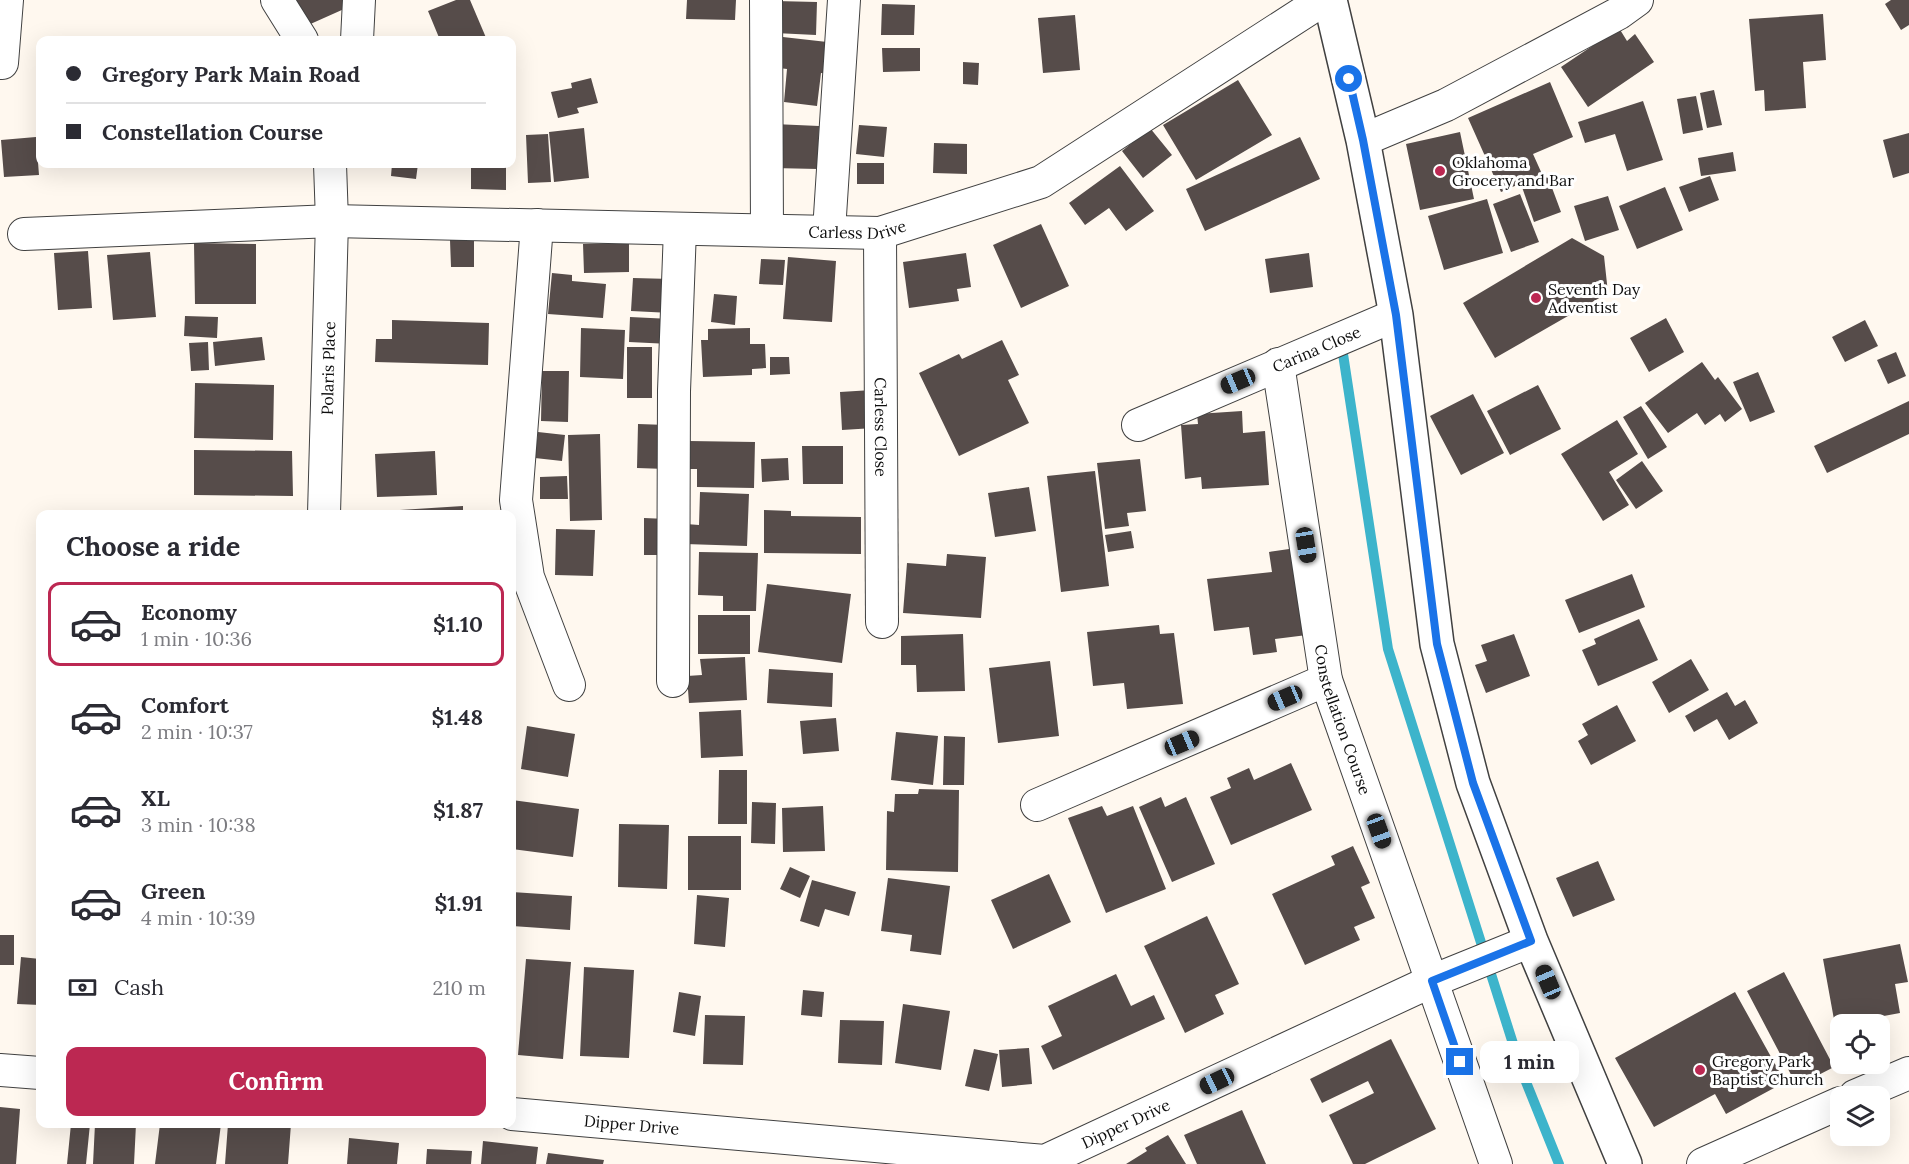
<!DOCTYPE html>
<html lang="en">
<head>
<meta charset="utf-8">
<style>
  :root { --surface:#fff; --page:#f2f2f3; --text:#2b2b33; --muted:#7c7c81; --line:#e1e1e2; --accent:#bc2852 }
  body { margin:0; font-family:Lora,serif; background:var(--page); color:var(--text); height:100vh; display:flex; flex-direction:column; font-size:22px; white-space:nowrap }
  * { box-sizing:border-box; margin:0 }
  p { font-size:20px; color:var(--muted) }
  .icon { flex:none; width:33px; height:33px; fill:none; stroke:currentColor; stroke-width:2; stroke-linecap:round; stroke-linejoin:round }
  .map { position:relative; flex:1; overflow:hidden }
  .drawer { position:absolute; left:36px; top:510px; width:480px; height:618px; display:flex; flex-direction:column; background:var(--surface); border-radius:12px; box-shadow:0 6px 24px #0002 }
  .drawer>* { flex:none }
  .guide { position:absolute; left:36px; top:36px; width:480px; height:132px; border-radius:12px; box-shadow:0 6px 24px #0002; display:grid; align-content:center; height:132px; padding:0 30px; background:var(--surface) }
  .controls { position:absolute; left:1830px; top:1014px; display:grid; gap:12px }
  .controls a { display:grid; place-items:center; width:60px; height:60px; border-radius:12px; background:var(--surface); box-shadow:0 6px 24px #0002; font-size:30px }
  .end { position:absolute; width:27px; height:27px; margin:-14px; border:8px solid #1a73e8; background:#fff; box-shadow:0 0 0 3px #fff }
  .from { border-radius:50% }
  .bubble { position:absolute; height:42px; border-radius:12px; background:var(--surface); box-shadow:0 6px 24px #0002; font-size:20px; font-weight:800; line-height:42px; text-align:center }
  .car { position:absolute; width:18px; height:36px; margin:-18px -9px; border-radius:8px; box-shadow:0 0 4px 2px #0007; background:linear-gradient(#222 24%,#8ab4d8 0 40%,#222 0 76%,#8ab4d8 0 86%,#222 0) }
  .guide b { display:flex; align-items:center; gap:21px; height:57px; font-size:22px }
  .guide b+b { border-top:2px solid var(--line) }
  .guide i { width:15px; height:15px; background:var(--text) }
  ul { padding:0; list-style:none }
  li { display:flex; align-items:center; gap:18px; height:84px; margin:0 12px 9px; padding:0 18px; border:3px solid transparent; border-radius:12px }
  li div { flex:1 }
  li b { display:block; font-size:22px }
  li em { font-style:normal; font-weight:800 }
  li.selected { border-color:var(--accent) }
  li>.icon { width:54px; height:54px; stroke-width:1.5 }
  h2 { padding:0 30px; font-size:27px; line-height:72px }
  .pay { display:flex; align-items:center; gap:15px; height:66px; padding:0 30px; font-size:22px }
  .pay p { margin-inline-start:auto }
  .primary-button { display:flex; gap:12px; margin-top:auto; padding:12px 30px }
  .primary-button a { flex:1; height:69px; border-radius:12px; background:var(--accent); color:#fff; font-size:24px; font-weight:800; line-height:69px; text-align:center }
  .map>svg:first-child { display:block }
  .lines { fill:none; stroke-linecap:round; stroke-linejoin:round }
  .stream { stroke:#3db4cb; stroke-width:10 }
  .building { fill:#564c4a }
  .minor-casing { stroke:#414141; stroke-width:34 }
  .tertiary-casing { stroke:#414141; stroke-width:36 }
  .minor { stroke:#fff; stroke-width:32 }
  .tertiary { stroke:#fff; stroke-width:33 }
  .route { stroke:#1a73e8; stroke-width:8 }
  .poi-dot { fill:#bc2852; stroke:#fff; stroke-width:2 }
  .labels { text-anchor:middle; dominant-baseline:central; stroke-width:6; stroke-linejoin:round; paint-order:stroke }
  .poi-label { font-size:16px; fill:#0e0e0e; stroke:#fff; text-anchor:start }
  .street-label { font-size:16px; fill:#0e0e0e; stroke:#fff }
</style>
</head>
<body>
<div class="map">
<svg width="1909" height="1164" viewBox="0 0 1909 1164">
  <rect width="100%" height="100%" fill="#fff8ef"/>
  <g class="lines">
    <!-- stream -->
    <path class="stream" d="M1343,354L1388,649L1522,1072L1559,1164"/>
  </g>
  <!-- building -->
  <path class="building" d="M294,0H351L353,5L306,26Z
    M456,0H470L487,40H440L428,11Z
    M687,0H736L735,20L686,19Z
    M1891,0H1909V25L1901,30L1885,4Z
    M775,1L817,2L816,35L775,33Z
    M882,4L915,5L914,35H881Z
    M1823,14L1826,60L1803,62L1806,108L1765,111L1764,90L1755,91L1749,19Z
    M1075,15L1080,70L1043,73L1038,18Z
    M1619,28L1627,41L1635,34L1654,62L1588,107L1561,67Z
    M774,36L836,43L832,74L821,73L817,106L784,102L787,69L771,67Z
    M882,48H920V71L883,72Z
    M963,62L979,63L978,85L963,84Z
    M591,78L598,103L577,108L579,113L558,118L551,92L572,88L571,83Z
    M1238,80L1272,135L1196,180L1163,125Z
    M1550,82L1573,137L1533,154L1542,174L1501,192L1468,118Z
    M1714,90L1722,125L1707,128L1700,93Z
    M1696,96L1703,130L1683,134L1677,99Z
    M1643,101L1663,160L1627,171L1615,134L1585,143L1578,122Z
    M774,124L819,126L818,169L773,168Z
    M859,125L887,127L884,157L856,154Z
    M584,128L589,178L554,182L549,132Z
    M1150,128L1172,155L1143,178L1122,151Z
    M1460,132L1474,199L1420,210L1406,144Z
    M1909,133V173L1893,178L1883,140Z
    M548,134L551,182L528,183L526,135Z
    M36,137L39,175L4,177L1,140Z
    M1300,137L1320,179L1205,231L1186,189Z
    M934,143L967,144V174L933,173Z
    M1733,152L1736,171L1701,176L1698,158Z
    M857,163H884V184H857Z
    M392,164H418L416,179L391,176Z
    M471,164H506V190L471,189Z
    M1120,166L1154,211L1126,231L1109,208L1085,225L1069,203Z
    M1710,176L1719,200L1689,212L1679,187Z
    M1548,177L1561,212L1534,222L1522,187Z
    M1665,187L1683,230L1637,249L1619,206Z
    M1520,194L1539,242L1511,252L1493,204Z
    M1608,196L1619,230L1585,241L1574,206Z
    M1487,199L1503,253L1444,270L1428,216Z
    M1041,224L1069,286L1021,308L993,245Z
    M1572,238L1604,256L1608,293L1495,358L1463,303Z
    M450,240H474V267H451Z
    M194,243L256,244V304H195Z
    M629,243V272L584,273L583,244Z
    M88,251L92,308L58,310L54,253Z
    M150,252L156,317L113,320L107,255Z
    M966,253L971,287L957,289L959,301L909,308L903,262Z
    M1309,253L1313,287L1270,293L1265,259Z
    M788,257L836,261L832,322L783,319Z
    M761,259L785,260L783,285L759,284Z
    M552,273L572,275V281L606,284L603,318L548,314Z
    M633,278L672,279L671,313L631,311Z
    M714,294L737,296L735,325L711,322Z
    M185,316L218,317L217,338L184,336Z
    M630,317L671,319L670,344L629,342Z
    M1666,318L1684,352L1649,372L1630,338Z
    M392,320L489,323L488,365L375,362L376,339H392Z
    M1865,320L1878,346L1845,362L1832,337Z
    M581,328L625,330L623,379L580,377Z
    M750,328V344H765L766,368L752,369V375L703,377L701,340H708V329Z
    M262,337L265,360L215,366L213,342Z
    M1002,340L1019,375L1008,380L1029,423L959,456L919,373L959,354L962,359Z
    M208,342L209,370L191,371L189,343Z
    M627,347H652V398H627Z
    M1896,352L1906,376L1888,384L1877,360Z
    M770,357H789L790,374L770,375Z
    M1702,362L1715,380L1718,377L1742,409L1725,422L1720,414L1705,425L1697,413L1668,433L1645,403Z
    M542,371H569L568,422L541,421Z
    M1758,372L1775,412L1750,422L1733,382Z
    M195,383L274,385L273,440L194,438Z
    M1538,385L1561,429L1510,455L1487,411Z
    M872,390L874,428L842,430L840,392Z
    M1473,394L1504,453L1461,475L1430,416Z
    M1909,401V434L1827,473L1814,446Z
    M1641,406L1667,447L1648,459L1623,417Z
    M1242,411L1243,433L1265,431L1269,485L1202,489L1201,477L1185,479L1181,425L1198,424L1197,414Z
    M1617,420L1638,454L1609,472L1629,505L1603,521L1561,454Z
    M638,424L667,425L666,469L637,468Z
    M538,432L565,435L562,461L535,458Z
    M600,434L602,520L570,521L568,435Z
    M689,441L755,442L754,488L697,487V469H688Z
    M802,446H843V484H803Z
    M194,450L292,451L293,496L194,495Z
    M435,451L437,495L377,497L375,454Z
    M788,458L789,480L762,482L761,459Z
    M1140,459L1146,511L1127,513L1129,526L1105,529L1097,463Z
    M1642,461L1663,491L1636,509L1616,480Z
    M1095,471L1109,586L1061,592L1047,476Z
    M567,476L568,499H540V477Z
    M1029,487L1036,531L995,537L988,493Z
    M700,492L749,494L747,546L685,544L686,524L699,525Z
    M463,506V514H384V511Z
    M764,510L791,511V516L861,517V554L764,553Z
    M644,518L667,519L666,555H644Z
    M556,529L595,530L593,576L555,575Z
    M1131,531L1134,548L1108,552L1105,535Z
    M1296,548L1307,635L1275,639L1277,652L1253,655L1249,627L1214,631L1207,579L1272,572L1269,552Z
    M699,552L758,553L756,611H723V596L698,595Z
    M947,554L986,557L981,618L903,613L907,563L946,566Z
    M1632,574L1645,607L1579,633L1565,600Z
    M767,584L851,594L842,663L758,652Z
    M698,615H750V654H698Z
    M1639,619L1658,660L1598,686L1582,650L1596,644L1594,639Z
    M1159,625L1160,634L1174,633L1183,704L1127,709L1124,683L1093,686L1087,632Z
    M963,634L965,691L917,692L916,665H901V636Z
    M1514,634L1530,676L1486,693L1475,665L1487,661L1481,645Z
    M745,657L747,700L689,703L687,676L702,675L700,659Z
    M1691,659L1709,690L1669,713L1652,682Z
    M1050,661L1059,736L998,743L989,668Z
    M769,669L833,673L832,707L767,703Z
    M1727,692L1735,706L1745,700L1758,723L1729,740L1717,719L1694,732L1685,716Z
    M1617,705L1636,741L1591,765L1578,741L1588,735L1582,724Z
    M741,710L743,756L701,758L699,712Z
    M836,718L839,751L803,754L800,721Z
    M527,726L575,734L568,777L521,769Z
    M896,732L938,736L933,785L891,780Z
    M944,736L965,737L964,785H943Z
    M1291,763L1312,810L1231,845L1210,797L1231,788L1227,778L1249,768L1254,780Z
    M719,770H747V824H718Z
    M919,789L959,790L958,872L886,870L887,811L894,812L895,794H918Z
    M1161,797L1165,807L1186,797L1215,864L1172,882L1139,807Z
    M512,800L579,809L573,857L512,849Z
    M752,802L776,803L775,844L751,843Z
    M823,806L825,851L783,852L782,808Z
    M1102,806L1107,816L1133,806L1166,889L1106,913L1068,818Z
    M619,824L669,825L667,889L618,887Z
    M688,836H741V890H688Z
    M1353,846L1370,883L1361,887L1375,918L1354,927L1360,940L1305,965L1272,894L1335,865L1331,856Z
    M1598,861L1615,900L1573,917L1556,878Z
    M790,867L810,876L800,898L780,889Z
    M1049,874L1071,922L1013,949L991,900Z
    M888,878L950,886L941,955L910,951L912,935L881,931Z
    M812,880L856,892L849,916L825,909L819,927L800,921Z
    M512,892L572,896L570,930L512,926Z
    M697,895L729,898L725,947L694,944Z
    M1207,916L1239,984L1215,995L1224,1014L1185,1033L1144,946Z
    M0,935H14V965H0Z
    M1900,944L1908,982L1895,984L1900,1013L1835,1025L1823,959Z
    M21,957L40,959V1005L17,1004Z
    M526,959L571,962L563,1059L518,1055Z
    M584,967L634,970L629,1058L580,1056Z
    M1784,972L1834,1067L1797,1086L1747,991Z
    M1116,974L1131,1006L1154,995L1165,1019L1053,1070L1041,1046L1062,1036L1048,1006Z
    M803,990L824,992L822,1017L801,1015Z
    M679,992L701,996L695,1036L673,1032Z
    M1735,992L1785,1082L1726,1114L1715,1094L1654,1127L1615,1058Z
    M903,1004L950,1011L941,1070L895,1063Z
    M705,1015L745,1016L743,1065L703,1064Z
    M840,1020L884,1021L882,1065L838,1063Z
    M1391,1039L1436,1129L1365,1164H1353L1329,1115L1374,1093L1368,1081L1322,1103L1310,1079Z
    M1029,1048L1032,1084L1002,1087L999,1050Z
    M974,1049L998,1054L989,1091L965,1086Z
    M0,1107L20,1109L16,1164H0Z
    M1242,1110L1266,1164H1197L1184,1135Z
    M71,1124H90L86,1164H67Z
    M95,1124H136L134,1164H93Z
    M160,1124H221L216,1164H155Z
    M228,1124H291L288,1164H225Z
    M1168,1135L1186,1164H1126L1147,1151L1145,1148Z
    M349,1138L399,1143L397,1164H347Z
    M483,1141L538,1147L536,1164H481Z
    M427,1149L472,1151L471,1164H426Z
    M548,1153L604,1160L603,1164H546Z"/>
  <g class="lines">
    <!-- minor casing -->
    <g class="minor-casing">
      <g id="minor">
        <path d="M277,0L302,40"/>
        <path d="M766,0L767,230"/>
        <path d="M357,40L359,0"/>
        <path d="M2,63L7,0"/>
        <path d="M1363,140L1446,105L1619,13L1637,0"/>
        <path d="M537,225L516,500L528,577L569,685"/>
        <path d="M829,231L844,0"/>
        <path id="s1" d="M880,233L882,622"/>
        <path id="s2" d="M24,234L332,221L880,233L1041,182L1323,0"/>
        <path id="s3" d="M1278,364L1326,680L1496,1164"/>
        <path id="s4" d="M1138,425L1396,315"/>
        <path id="s5" d="M324,514L332,221L330,164"/>
        <path d="M673,681L674,391L680,229"/>
        <path d="M1037,805L1326,680"/>
        <path d="M0,1070L40,1073"/>
        <path d="M1855,1096L1909,1073"/>
        <path id="s6" d="M512,1114L1045,1161L1432,981L1531,941"/>
        <path d="M1703,1164L1840,1103"/>
      </g>
    </g>
    <!-- tertiary casing -->
    <g class="tertiary-casing">
      <path id="tertiary" d="M1330,0L1363,140L1396,315L1437,644L1473,783L1531,941L1625,1164"/>
    </g>
    <!-- minor -->
    <use href="#minor" class="minor"/>
    <!-- tertiary -->
    <use href="#tertiary" class="tertiary"/>
  </g>
  <g class="lines">
    <!-- route -->
    <path class="route" d="M1349,79L1363,140L1396,315L1437,644L1473,783L1531,941L1432,981L1460,1062"/>
  </g>
  <!-- markers -->
  <g class="poi-dot">
    <circle cx="1440" cy="171" r="6"/>
    <circle cx="1536" cy="298" r="6"/>
    <circle cx="1700" cy="1070" r="6"/>
  </g>
  <g class="labels">
    <!-- poi labels -->
    <g class="poi-label">
      <text x="1452" y="162">Oklahoma<tspan x="1452" dy="18">Grocery and Bar</tspan></text>
      <text x="1548" y="289">Seventh Day<tspan x="1548" dy="18">Adventist</tspan></text>
      <text x="1712" y="1061">Gregory Park<tspan x="1712" dy="18">Baptist Church</tspan></text>
    </g>
    <!-- street labels -->
    <g class="street-label">
      <text stroke="none"><textPath href="#s2" startOffset="834">Carless Drive</textPath></text>
      <text stroke="none"><textPath href="#s4" startOffset="194">Carina Close</textPath></text>
      <text stroke="none"><textPath href="#s5" startOffset="146">Polaris Place</textPath></text>
      <text stroke="none"><textPath href="#s1" startOffset="194">Carless Close</textPath></text>
      <text stroke="none"><textPath href="#s3" startOffset="362">Constellation Course</textPath></text>
      <text stroke="none"><textPath href="#s6" startOffset="624">Dipper Drive</textPath></text>
      <text stroke="none"><textPath href="#s6" startOffset="120">Dipper Drive</textPath></text>
    </g>
  </g>
</svg>
<div class="controls">
<a><svg class="icon" aria-label="locate" viewBox="0 0 24 24"><circle cx="12" cy="12" r="6"/><path d="M12 2v4M12 18v4M2 12h4M18 12h4"/></svg></a>
<a><svg class="icon" aria-label="layers" viewBox="0 0 24 24"><path d="M12 4l9 5-9 5-9-5zM3 14l9 5 9-5"/></svg></a>
</div>
<i class="end from" style="left:1349px;top:79px"></i>
<i class="end" style="left:1460px;top:1062px"></i>
<div class="bubble" style="left:1480px;top:1041px;width:99px">1 min</div>
<i class="car" style="left:1238px;top:381px;rotate:247deg"></i>
<i class="car" style="left:1306px;top:545px;rotate:171deg"></i>
<i class="car" style="left:1285px;top:698px;rotate:247deg"></i>
<i class="car" style="left:1182px;top:743px;rotate:67deg"></i>
<i class="car" style="left:1379px;top:831px;rotate:160deg"></i>
<i class="car" style="left:1548px;top:982px;rotate:337deg"></i>
<i class="car" style="left:1217px;top:1081px;rotate:245deg"></i>
<div class="guide">
<b><i class="from"></i>Gregory Park Main Road</b>
<b><i></i>Constellation Course</b>
</div>
<section class="drawer">
<h2>Choose a ride</h2>
<ul>
<li class="selected"><svg class="icon" aria-label="car" viewBox="0 0 24 24"><path d="M5 17H2v-5l4-1 3-4h7l3 4 3 1v5h-3M9 17h6M6 11h13"/><circle cx="7" cy="17" r="2"/><circle cx="17" cy="17" r="2"/></svg><div><b>Economy</b><p>1 min · 10:36</p></div><em>$1.10</em></li>
<li><svg class="icon" aria-label="car" viewBox="0 0 24 24"><path d="M5 17H2v-5l4-1 3-4h7l3 4 3 1v5h-3M9 17h6M6 11h13"/><circle cx="7" cy="17" r="2"/><circle cx="17" cy="17" r="2"/></svg><div><b>Comfort</b><p>2 min · 10:37</p></div><em>$1.48</em></li>
<li><svg class="icon" aria-label="car" viewBox="0 0 24 24"><path d="M5 17H2v-5l4-1 3-4h7l3 4 3 1v5h-3M9 17h6M6 11h13"/><circle cx="7" cy="17" r="2"/><circle cx="17" cy="17" r="2"/></svg><div><b>XL</b><p>3 min · 10:38</p></div><em>$1.87</em></li>
<li><svg class="icon" aria-label="car" viewBox="0 0 24 24"><path d="M5 17H2v-5l4-1 3-4h7l3 4 3 1v5h-3M9 17h6M6 11h13"/><circle cx="7" cy="17" r="2"/><circle cx="17" cy="17" r="2"/></svg><div><b>Green</b><p>4 min · 10:39</p></div><em>$1.91</em></li>
</ul>
<div class="pay"><svg class="icon" aria-label="cash" viewBox="0 0 24 24"><path d="M3 7h18v10H3z"/><circle cx="12" cy="12" r="2"/></svg>Cash<p>210 m</p></div>
<div class="primary-button"><a>Confirm</a></div>
</section>
</div>
</body>
</html>
